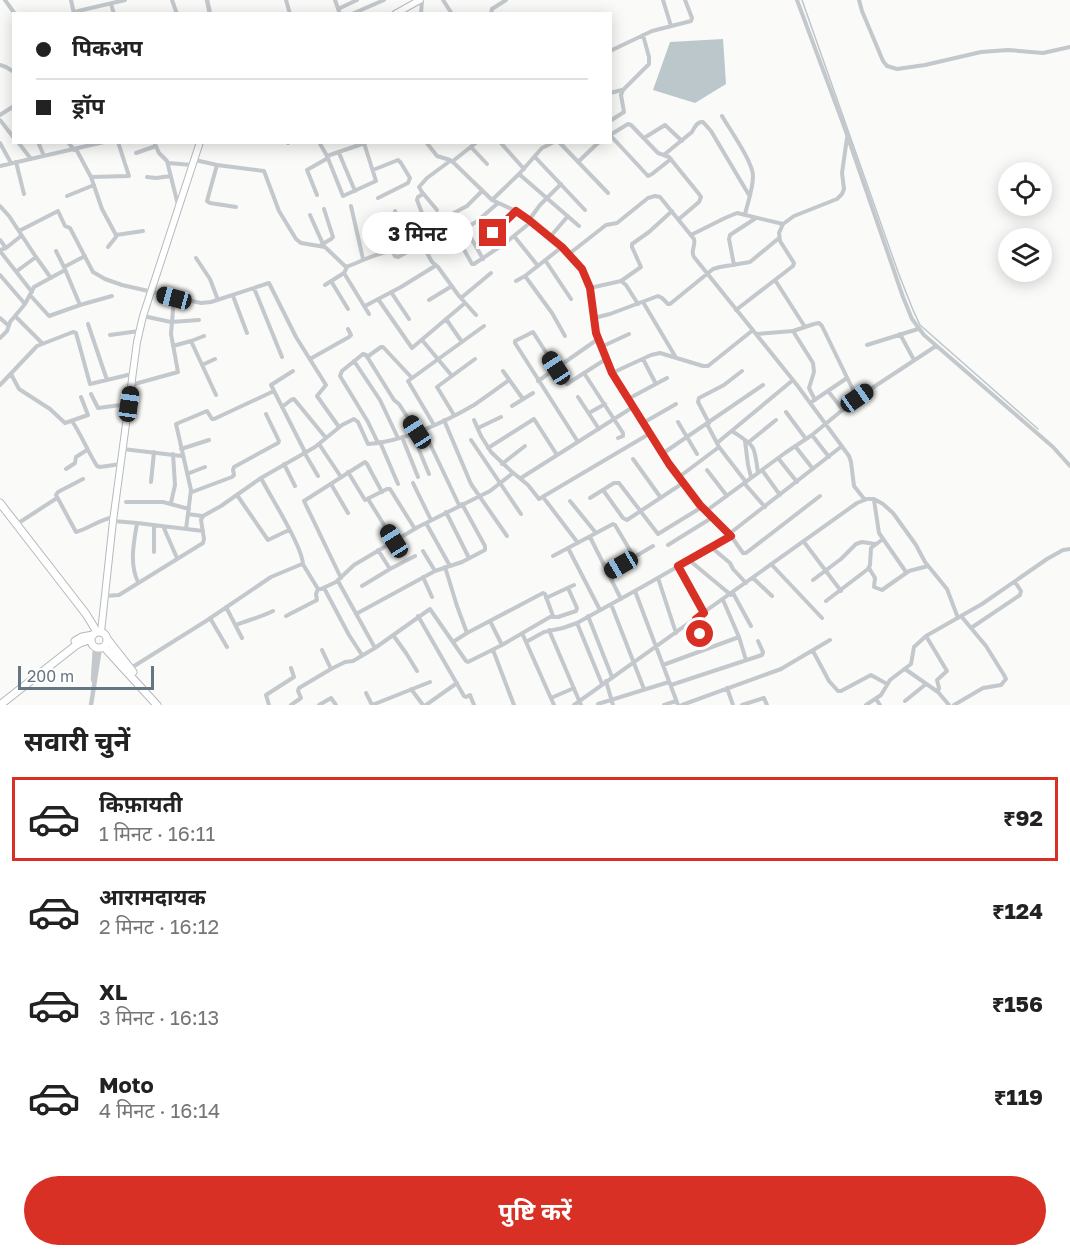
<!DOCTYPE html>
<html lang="hi">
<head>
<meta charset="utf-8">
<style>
  :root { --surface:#fff; --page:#f2f2f2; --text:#222; --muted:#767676; --line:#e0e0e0; --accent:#d93025 }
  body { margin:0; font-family:"Golos Text","Noto Sans Devanagari",sans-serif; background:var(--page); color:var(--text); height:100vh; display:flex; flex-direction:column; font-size:22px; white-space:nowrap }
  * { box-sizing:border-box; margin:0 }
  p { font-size:20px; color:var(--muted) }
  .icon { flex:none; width:33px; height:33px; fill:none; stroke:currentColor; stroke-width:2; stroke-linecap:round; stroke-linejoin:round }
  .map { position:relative; height:705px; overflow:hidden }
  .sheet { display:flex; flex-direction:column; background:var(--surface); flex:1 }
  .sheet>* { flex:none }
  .hud { position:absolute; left:12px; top:12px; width:600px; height:132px; border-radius:0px; box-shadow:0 3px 15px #0003; display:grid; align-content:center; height:132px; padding:0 24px; background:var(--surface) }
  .fabs { position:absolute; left:998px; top:162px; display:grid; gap:12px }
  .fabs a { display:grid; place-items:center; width:54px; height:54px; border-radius:50%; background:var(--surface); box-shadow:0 3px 15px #0003; font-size:30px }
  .scale { position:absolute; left:18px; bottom:15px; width:136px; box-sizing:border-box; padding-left:6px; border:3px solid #657683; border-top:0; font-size:16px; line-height:21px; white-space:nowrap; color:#657683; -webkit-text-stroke:4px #fff; paint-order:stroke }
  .end { position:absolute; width:27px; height:27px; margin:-14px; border:8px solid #d93025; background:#fff; box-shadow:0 0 0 3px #fff }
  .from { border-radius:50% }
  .bubble { position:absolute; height:42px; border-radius:21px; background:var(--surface); box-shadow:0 3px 15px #0003; font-size:20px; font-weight:700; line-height:42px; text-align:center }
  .car { position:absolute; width:18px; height:36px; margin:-18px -9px; border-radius:8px; box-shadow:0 0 4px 2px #0007; background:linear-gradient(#222 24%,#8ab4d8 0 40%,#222 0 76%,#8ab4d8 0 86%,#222 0) }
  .hud b { display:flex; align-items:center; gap:21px; height:57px; font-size:22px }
  .hud b+b { border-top:2px solid var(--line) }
  .hud i { width:15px; height:15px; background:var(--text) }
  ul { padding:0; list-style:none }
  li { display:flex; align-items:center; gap:18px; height:84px; margin:0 12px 9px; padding:0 12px; border:3px solid transparent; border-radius:0px }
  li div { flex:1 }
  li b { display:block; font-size:22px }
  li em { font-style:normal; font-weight:700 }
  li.active { border-color:var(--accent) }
  li>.icon { width:54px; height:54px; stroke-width:1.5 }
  h2 { padding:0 24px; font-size:27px; line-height:72px }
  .action { display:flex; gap:12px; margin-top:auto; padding:12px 24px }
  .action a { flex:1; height:69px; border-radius:36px; background:var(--accent); color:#fff; font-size:24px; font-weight:700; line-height:69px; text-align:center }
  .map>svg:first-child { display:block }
  .water { fill:#bbc7cb }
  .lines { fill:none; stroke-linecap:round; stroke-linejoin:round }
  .stream { stroke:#bbc7cb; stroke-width:1.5 }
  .primary-casing { stroke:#b5babe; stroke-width:8 }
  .trunk-casing { stroke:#b4b9bd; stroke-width:9 }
  .minor { stroke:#c3c8cc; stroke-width:4 }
  .tertiary { stroke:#c3c8cc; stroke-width:4.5 }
  .primary { stroke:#fff; stroke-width:6 }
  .trunk { stroke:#fff; stroke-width:7 }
  .route { stroke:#d93025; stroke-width:8 }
</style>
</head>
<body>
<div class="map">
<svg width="1070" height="705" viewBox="0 0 1070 705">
  <rect width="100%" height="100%" fill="#fafaf8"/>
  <!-- water -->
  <path class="water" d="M723,39L726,84L695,103L653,90L670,42Z"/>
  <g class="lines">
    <!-- stream -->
    <path class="stream" d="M802,0L898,272L913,310L920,325L1038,429"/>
    <!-- primary casing -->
    <g class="primary-casing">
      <path id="primary" d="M395,14L420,0
        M101,632L113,521L137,342L143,316L200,142"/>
    </g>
    <!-- trunk casing -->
    <g class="trunk-casing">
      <path id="trunk" d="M0,503L86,614L97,632
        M91 640a8 8 0 1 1 16 0a8 8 0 1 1-16 0Z
        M108,640L133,672
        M75,641L82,637L93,635
        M104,647L157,705
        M0,705L75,646L80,643L91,639"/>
    </g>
    <!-- minor -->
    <path class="minor" d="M5,0L15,14
      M71,0L74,14
      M172,0L177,14
      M286,0L290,14
      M335,0L340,14
      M443,0L452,14
      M663,0L671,26
      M797,0L844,126L903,297L912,319L924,335L1053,447L1070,466
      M859,0L862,11L883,61L887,66L897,69L925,65L981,52L1008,50L1043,53L1070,47
      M111,4L114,14
      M338,9L357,0
      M74,12L125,0
      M352,14L384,0
      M421,14L422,0
      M491,14L492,9L506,0
      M610,51L652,31L691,21L692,18L685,0
      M0,65L6,67L14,72
      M610,93L622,90
      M0,115L14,106
      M722,116C730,130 753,162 753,176C753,189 748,202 745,214
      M0,120L14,138
      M610,121L624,112L621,95L623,90L649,64V57L643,35
      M644,138L665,125L682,141
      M18,142L31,159
      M38,142L44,156
      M68,142L74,150
      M154,142L159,153L167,161L178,205
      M319,142L327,156L343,196L376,181L364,143
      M426,142L437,156L450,160L455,164L492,200L516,211L527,218L562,247L582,269L590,288L596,333L612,373L669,464L694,498L731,536L743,553H746L820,496
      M500,142L524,169
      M559,142L608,193
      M0,143L11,163
      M288,143L289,142
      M471,147L487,164
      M76,149L91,177L102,209L116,235V237L108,247
      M136,153L156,146
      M339,153L355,191
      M665,154L692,132C694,128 697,121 703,122L711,131L749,195
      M327,156L365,143
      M535,157L585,210
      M671,159L652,174L648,176L610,135L628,124L631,125L658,153L669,157L699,194L701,197L699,202L679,219
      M195,160L217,165L264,171L279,211L296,239L301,243L325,247L346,267C361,262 375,253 392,251L395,256L398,257L430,240L431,237L417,200L418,197L423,194
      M453,161L477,142
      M16,162L24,194
      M578,162L599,142
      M168,163L192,165
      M217,165L207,201L210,203L236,207
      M0,166L104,142
      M373,170L398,160L401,163L410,178L408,183L378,198
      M519,174L579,226
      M91,177L129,176L118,142
      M147,177L156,178L171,176
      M482,191L467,206L450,215L462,246L472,264H474L504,244L531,222
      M317,195L307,170L328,158
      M67,196L94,185
      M492,200L519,174L542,148L554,142
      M0,206L9,216L36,257L51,278
      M351,206L363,259
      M437,210L422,192L419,187L427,178L450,161
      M395,211L412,250
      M310,215L323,244
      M378,215L386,252
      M529,220L540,205L561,184
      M466,229L483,259
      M19,231L58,211L65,226L70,228L93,272L105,279L122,285L201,303L211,302L269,283L296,337L326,385L317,396L339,427
      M457,233L476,222L497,204
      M116,235L143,231
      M691,235L725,218L737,213L783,224
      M514,236L538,266
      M550,237L568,216
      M0,240L6,248
      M422,244L432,262L438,267L459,296L476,315
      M321,245L331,239L333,237L324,209
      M476,246L502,225L516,211
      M0,250L6,248L21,236
      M0,251L32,292
      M56,251L64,267L80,305
      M569,254L606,225L617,223L648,198L655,196L660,197L694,239C696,246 690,251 694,257L797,385L849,456L851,462L854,486L865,500
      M196,258L210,279L218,300
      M545,260L571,299
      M734,265L729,239L730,235L756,218
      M64,267L85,256
      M17,271L36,257
      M344,273L369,314
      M0,275L25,304
      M525,276L552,313L565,336
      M775,280L805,327
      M331,281L348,309
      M516,281L525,276L562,247
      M621,281L641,267L632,247V244L649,232L672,211
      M325,285L344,273L347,267
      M254,288L282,357
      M590,288L621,281L626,285L638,304
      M391,292L409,319
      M30,295L49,316L80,305L112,296
      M233,296L247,333
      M461,298L491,273
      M378,299L412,348L465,303
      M429,300L452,286
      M643,302L675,356
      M365,306L401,287L435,266
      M736,310L793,266L794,263L780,241L779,233L783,224L794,216L837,199L842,194L844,189L842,173L847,138
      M15,316L42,343
      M143,316L171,322L199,320
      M0,318L9,326
      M594,318L610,314L658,296L662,298L668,304H670L713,269L720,267L750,262L779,238
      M446,319L462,342
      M88,324L107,380
      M793,331L813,363L814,372L809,388L815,400
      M757,334L793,331L814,324L819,323L822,326L857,398
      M900,334L914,360
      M110,335L139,331
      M0,338L7,331L10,322L25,304L34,287L65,270
      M422,340L452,376
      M191,341L216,395
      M867,345L918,329
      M173,346L191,341L204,336
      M601,347L629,334
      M367,357L381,347H383L412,378
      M310,359L349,337L351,335L348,329
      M643,359L656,384
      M354,361L380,400L398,438
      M202,365L215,359
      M556,368L533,332L515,341V343L578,442
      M293,371L271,385L305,452
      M503,371L523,399
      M584,373L623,433V436L618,438
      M612,373L651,355L660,353L703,366H708L753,330
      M11,374L19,389L50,409L65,423L88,415L81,397
      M538,381L598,339
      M567,384L606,359
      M0,385L37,346L73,332L76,333L90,384L132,374
      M131,385L178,372L171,334L174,298
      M828,391L843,410
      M91,394L98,408L128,404
      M578,397L599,429
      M628,399L667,378
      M813,401L847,378
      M512,406L533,393
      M282,407L291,400L294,399L326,438
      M786,412L806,439
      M589,413L605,404
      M454,415L437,387L475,359
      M444,420L471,484L507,536
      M474,420L481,436L491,452L511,471L528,485L539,499L649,434
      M72,421C82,436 88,452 97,466L100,467L121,464
      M678,422L697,454
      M643,423L676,404
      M709,423L698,402L699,398L724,385L742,371
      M707,424L719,447L746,482
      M434,425L408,381L484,326
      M478,428L501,417
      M423,429L459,505
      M732,431C756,447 754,444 758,473
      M412,433L429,474
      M812,435L829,457
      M402,437L418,477
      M471,440L521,514
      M745,441L748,465L751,477
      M380,442L398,484
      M749,442L776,420
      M378,443L368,422L340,376L342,371L363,354L366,355L394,400L399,404L417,432
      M717,443L793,380
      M319,444L341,477
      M795,446L813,469
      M488,448L534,419L557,455
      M123,449L182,456
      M181,449L209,440
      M304,452L318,476
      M662,454L763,385
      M778,458L797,482
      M633,459L661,498
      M284,464L295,486
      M502,464L525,446
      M66,469L75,463L76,457L87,450
      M707,470L727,496
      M762,470L780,495
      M348,472L365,500L387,489H390L415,529
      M187,474L205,467
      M679,477L719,447
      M261,478C270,496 303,547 303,565
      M521,478L633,407
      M83,479L58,492L56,495L76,532C90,528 98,520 114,517
      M151,482L154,452
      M413,483L431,520
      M744,483L765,507
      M331,484L348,513
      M603,490L623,518L627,520L683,483
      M192,492L232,477L234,475L233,470L234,467L278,443L279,441L266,414
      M237,495L268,540L289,530
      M543,497L578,543
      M590,498L614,483H619L658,534L702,507
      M368,499L394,541
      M874,500L879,533L906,572
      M570,501L596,533
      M126,502H163L189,509
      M171,503L175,485L173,454
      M706,511L785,453L812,435L857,398L936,346
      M446,512L469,558
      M188,514L202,516
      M113,521L137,523L203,531
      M137,523C134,542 129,563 138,582
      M426,523L450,566
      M17,524L57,498
      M163,526L177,558
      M186,529L191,490L176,424L207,411L212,419H214L274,391
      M729,534L842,446
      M590,537L621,599
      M804,542L841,591
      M668,545L713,517
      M711,547L730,563L733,569L746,583
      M568,548L600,610
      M378,550L390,569
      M423,551L435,571
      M154,552V525
      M553,556L613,524L615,525L634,557
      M689,560L731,595
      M771,564L822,618
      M678,566L704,613
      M445,567L457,606L467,633
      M869,568L875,578L874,587L882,590L909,571L928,566
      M607,573L653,546
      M423,577L432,597
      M341,578L304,501L365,462L367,464L382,492
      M658,578L676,633
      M753,578L772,596
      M813,580L841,559L856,544L862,542L875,544
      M338,581L375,648
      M362,586L390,569L415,556
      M324,588L349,635L362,655
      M635,591L678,705
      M733,593L751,626
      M105,596L119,595L203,543L204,539L201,520L203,516L221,506L261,478L315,447L342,425L354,419L358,422L368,444C402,442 445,422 474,405C486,397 498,388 509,380
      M546,598L574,585
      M723,600L739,637L746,660
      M826,601L868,569L870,565L871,548L883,539
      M611,604L644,689
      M226,607L242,638
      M356,614L435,571L462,562L485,550V546L462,504
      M286,616L317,600L316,594L318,589
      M418,616L464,696L466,697L470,695L474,705
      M588,616L612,677
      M210,618L227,647
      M696,619L705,649
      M490,621L502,645
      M577,623L602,684
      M236,625C248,620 261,617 273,611
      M971,628L1020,595L1021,591L1015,582
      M549,630L581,705
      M522,633L554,705
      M393,635L406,653L417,671
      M926,636L947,671L937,680L939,688L938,692
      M453,642L467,633L543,593L545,594L553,616
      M526,642L544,632L563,628L577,623L642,587L731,536
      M322,650L331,669
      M493,650L514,705
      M813,651L829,681L838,691H841L871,675L887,684
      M663,665L739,637
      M131,668L206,621L271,577L302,564L304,566L318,589H321L336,582L354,565L418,527L490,491L513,473
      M905,669L938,692L949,705
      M606,681L613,705
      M671,685L762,655L763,652L758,641
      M727,688L733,705
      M411,689L423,705
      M366,693L372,705
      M551,698L574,688
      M876,699L880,705
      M905,701L926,684
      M598,704L669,682
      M269,705L266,695L294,677L291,668
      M291,705L301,698L298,691L299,688L331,669L345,662L353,661L375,648L430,609L466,661L468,662L502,645L550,617H558L576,611L577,608L568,588
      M319,705L331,698L336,705
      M372,705L430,682
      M426,705L457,683
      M574,705L857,503L867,499H874L883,504L893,513L916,545L925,562L947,589L958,618
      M664,705L676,701
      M682,705L781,669L830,640
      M742,705L764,698L767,705
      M866,705L881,695L890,680L911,664L914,647L926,636L982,604L1047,559L1063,550L1070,549
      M954,705L983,688L1001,685L1006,679L1004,675L986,646L961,616"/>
    <!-- tertiary -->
    <path class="tertiary" d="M207,0L210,14
      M94,682L93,679L95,647
      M91,705L100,648"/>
    <!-- primary -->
    <use href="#primary" class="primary"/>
    <!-- trunk -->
    <use href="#trunk" class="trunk"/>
  </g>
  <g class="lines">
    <!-- route -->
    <path class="route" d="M493,233L516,211L529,220L562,247L582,269L590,288L596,333L612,373L669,464L700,505L731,536L678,566L704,613L696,619L700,634"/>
  </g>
</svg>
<div class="fabs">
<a><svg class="icon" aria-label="locate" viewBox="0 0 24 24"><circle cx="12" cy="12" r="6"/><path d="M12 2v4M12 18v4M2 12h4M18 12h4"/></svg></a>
<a><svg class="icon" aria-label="layers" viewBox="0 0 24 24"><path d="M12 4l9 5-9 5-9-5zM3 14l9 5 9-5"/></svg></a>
</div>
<div class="scale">200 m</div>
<i class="end from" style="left:700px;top:634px"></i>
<i class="end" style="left:493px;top:233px"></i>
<div class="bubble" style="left:362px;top:212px;width:111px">3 मिनट</div>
<i class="car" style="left:174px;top:298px;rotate:285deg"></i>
<i class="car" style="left:556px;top:368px;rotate:327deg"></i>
<i class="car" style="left:857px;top:398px;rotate:55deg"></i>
<i class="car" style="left:129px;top:404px;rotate:8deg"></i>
<i class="car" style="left:417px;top:432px;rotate:327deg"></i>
<i class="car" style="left:394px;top:541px;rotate:328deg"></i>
<i class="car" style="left:621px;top:565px;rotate:240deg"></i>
<div class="hud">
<b><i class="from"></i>पिकअप</b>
<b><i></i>ड्रॉप</b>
</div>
</div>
<section class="sheet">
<h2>सवारी चुनें</h2>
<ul>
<li class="active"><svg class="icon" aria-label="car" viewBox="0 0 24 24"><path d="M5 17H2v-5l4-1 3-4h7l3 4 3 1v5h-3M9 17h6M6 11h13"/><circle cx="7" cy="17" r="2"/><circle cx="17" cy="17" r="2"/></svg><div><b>किफ़ायती</b><p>1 मिनट · 16:11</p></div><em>₹92</em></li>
<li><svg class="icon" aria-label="car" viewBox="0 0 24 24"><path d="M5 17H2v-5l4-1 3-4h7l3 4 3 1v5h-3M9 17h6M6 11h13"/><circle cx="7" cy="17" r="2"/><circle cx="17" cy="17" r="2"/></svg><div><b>आरामदायक</b><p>2 मिनट · 16:12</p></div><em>₹124</em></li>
<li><svg class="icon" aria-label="car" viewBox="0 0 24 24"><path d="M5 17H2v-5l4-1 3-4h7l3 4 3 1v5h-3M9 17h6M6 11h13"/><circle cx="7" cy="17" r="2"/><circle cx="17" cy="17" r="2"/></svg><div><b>XL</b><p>3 मिनट · 16:13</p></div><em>₹156</em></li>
<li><svg class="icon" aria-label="car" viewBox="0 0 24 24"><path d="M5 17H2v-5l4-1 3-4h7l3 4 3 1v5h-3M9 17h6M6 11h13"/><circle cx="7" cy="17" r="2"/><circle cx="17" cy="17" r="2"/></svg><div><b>Moto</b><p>4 मिनट · 16:14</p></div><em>₹119</em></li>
</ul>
<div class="action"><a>पुष्टि करें</a></div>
</section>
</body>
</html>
